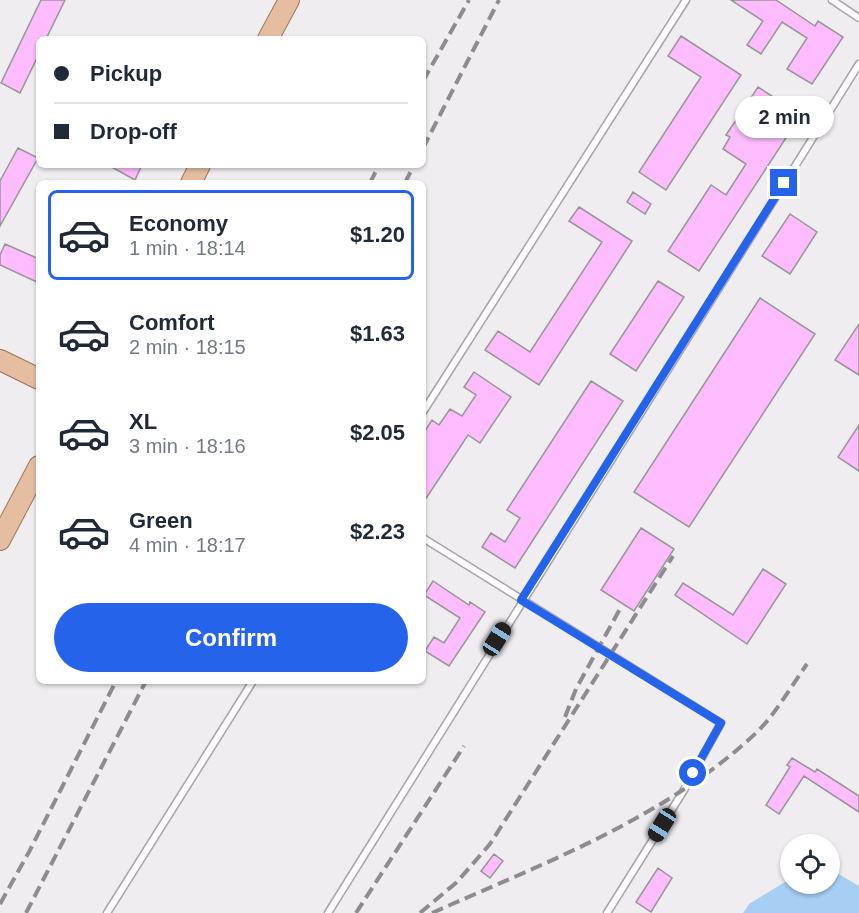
<!DOCTYPE html>
<html lang="en">
<head>
<meta charset="utf-8">
<style>
  :root { --surface:#fff; --page:#f6f6f7; --text:#1f2937; --muted:#747a83; --line:#e0e1e3; --accent:#2563eb }
  body { margin:0; font-family:Arial,sans-serif; background:var(--page); color:var(--text); height:100vh; display:flex; flex-direction:column; font-size:22px; white-space:nowrap }
  * { box-sizing:border-box; margin:0 }
  p { font-size:20px; color:var(--muted) }
  .icon { flex:none; width:33px; height:33px; fill:none; stroke:currentColor; stroke-width:2; stroke-linecap:round; stroke-linejoin:round }
  .map { position:relative; flex:1; overflow:hidden }
  .side { position:absolute; left:36px; top:180px; width:390px; height:504px; display:flex; flex-direction:column; background:var(--surface); border-radius:9px; box-shadow:0 2px 4px #0004 }
  .side>* { flex:none }
  .banner { position:absolute; left:36px; top:36px; width:390px; height:132px; border-radius:9px; box-shadow:0 2px 4px #0004; display:grid; align-content:center; height:132px; padding:0 18px; background:var(--surface) }
  .fabs { position:absolute; left:780px; top:834px; display:grid; gap:12px }
  .fabs a { display:grid; place-items:center; width:60px; height:60px; border-radius:50%; background:var(--surface); box-shadow:0 2px 4px #0004; font-size:30px }
  .end { position:absolute; width:27px; height:27px; margin:-14px; border:8px solid #2563eb; background:#fff; box-shadow:0 0 0 3px #fff }
  .from { border-radius:50% }
  .bubble { position:absolute; height:42px; border-radius:21px; background:var(--surface); box-shadow:0 2px 4px #0004; font-size:20px; font-weight:700; line-height:42px; text-align:center }
  .car { position:absolute; width:18px; height:36px; margin:-18px -9px; border-radius:8px; box-shadow:0 0 4px 2px #0007; background:linear-gradient(#222 24%,#8ab4d8 0 40%,#222 0 76%,#8ab4d8 0 86%,#222 0) }
  .banner b { display:flex; align-items:center; gap:21px; height:57px; font-size:22px }
  .banner b+b { border-top:2px solid var(--line) }
  .banner i { width:15px; height:15px; background:var(--text) }
  ul { padding:10px 0 0; list-style:none }
  li { display:flex; align-items:center; gap:18px; height:90px; margin:0 12px 9px; padding:0 6px; border:3px solid transparent; border-radius:9px }
  li div { flex:1 }
  li b { display:block; font-size:22px }
  li em { font-style:normal; font-weight:700 }
  li.active { border-color:var(--accent) }
  li>.icon { width:54px; height:54px; stroke-width:1.5 }
  .cta { display:flex; gap:12px; margin-top:auto; padding:12px 18px }
  .cta a { flex:1; height:69px; border-radius:36px; background:var(--accent); color:#fff; font-size:24px; font-weight:700; line-height:69px; text-align:center }
  .map>svg:first-child { display:block }
  .water { fill:#a7cff3 }
  .building { fill:#fcbcfd; stroke:#989598; stroke-width:1.5 }
  .lines { fill:none; stroke-linecap:round; stroke-linejoin:round }
  .lane-casing { stroke:#a7a4a7; stroke-width:9 }
  .primary-casing { stroke:#9f7456; stroke-width:22 }
  .lane { stroke:#fff; stroke-width:6 }
  .primary { stroke:#e5bea2; stroke-width:20 }
  .rail { stroke:#8f8c8f; stroke-width:4; stroke-dasharray:12 6; stroke-linecap:butt }
  .route { stroke:#2563eb; stroke-width:8 }
</style>
</head>
<body>
<div class="map">
<svg width="859" height="913" viewBox="0 0 859 913">
  <rect width="100%" height="100%" fill="#f0edf0"/>
  <!-- water -->
  <path class="water" d="M830,869L859,886V913H743L749,904L790,879V884H830Z"/>
  <!-- building -->
  <path class="building" d="M41,0H65L46,39H39V54L20,93L1,83Z
    M731,0H776L815,26L818,21L843,37L812,84L787,69L807,38L782,22L761,54L747,45L763,21Z
    M681,36L741,75L666,190L639,172L701,77L668,56Z
    M758,87L801,115L699,271L668,251L711,185L726,195L746,164L723,149L730,137L726,135Z
    M18,148L38,158L0,226V181Z
    M108,165H142L135,180Z
    M633,192L651,204L645,214L627,202Z
    M579,207L632,241L539,385L485,350L498,331L530,352L602,242L569,221Z
    M790,214L817,232L790,274L762,256Z
    M5,244L39,259V283L0,265V255Z
    M658,281L684,297L636,371L610,354Z
    M760,298L815,334L689,527L634,492Z
    M859,324V375L835,360Z
    M474,372L511,397L480,443L468,435L423,503V434L432,420L439,425L450,409L462,416L476,395L464,387Z
    M591,381L623,401L515,568L482,547L491,533L505,542L520,518L507,510Z
    M859,425V471L838,457Z
    M641,528L674,549L634,611L601,590Z
    M763,569L786,584L747,644L675,595L683,583L733,615Z
    M433,581L469,605L470,602L485,612L449,666L425,651L434,637L444,643L460,618L424,595Z
    M792,758L815,772L817,769L859,796V812L804,776L779,814L766,805L790,767L787,765Z
    M494,854L503,861L490,878L481,871Z
    M658,868L672,878L651,912L636,902Z"/>
  <g class="lines">
    <!-- lane casing -->
    <g class="lane-casing">
      <path id="lane" d="M832,0L859,18
        M423,412L686,0
        M423,538L721,723L684,790L607,913
        M107,913L253,681
        M328,913L859,64"/>
    </g>
    <!-- primary casing -->
    <g class="primary-casing">
      <path id="primary" d="M268,39L289,0
        M191,183L200,165
        M0,360L39,379
        M0,540L39,466"/>
    </g>
    <!-- lane -->
    <use href="#lane" class="lane"/>
    <!-- primary -->
    <use href="#primary" class="primary"/>
    <!-- rail -->
    <path class="rail" d="M423,81L469,0
      M423,148L499,0
      M370,183L379,165
      M405,183L414,165
      M565,717L576,689L621,607
      M0,904L29,852L116,681
      M26,913L146,681
      M356,913L464,746
      M420,913L457,882L490,844L673,556
      M432,913C544,863 664,819 756,733C775,715 792,685 807,664"/>
  </g>
  <g class="lines">
    <!-- route -->
    <path class="route" d="M693,773L721,723L521,600L784,183"/>
  </g>
</svg>
<div class="fabs">
<a><svg class="icon" aria-label="locate" viewBox="0 0 24 24"><circle cx="12" cy="12" r="6"/><path d="M12 2v4M12 18v4M2 12h4M18 12h4"/></svg></a>
</div>
<i class="end from" style="left:693px;top:773px"></i>
<i class="end" style="left:784px;top:183px"></i>
<div class="bubble" style="left:735px;top:96px;width:99px">2 min</div>
<i class="car" style="left:497px;top:639px;rotate:32deg"></i>
<i class="car" style="left:662px;top:825px;rotate:212deg"></i>
<div class="banner">
<b><i class="from"></i>Pickup</b>
<b><i></i>Drop-off</b>
</div>
<section class="side">
<ul>
<li class="active"><svg class="icon" aria-label="car" viewBox="0 0 24 24"><path d="M5 17H2v-5l4-1 3-4h7l3 4 3 1v5h-3M9 17h6M6 11h13"/><circle cx="7" cy="17" r="2"/><circle cx="17" cy="17" r="2"/></svg><div><b>Economy</b><p>1 min · 18:14</p></div><em>$1.20</em></li>
<li><svg class="icon" aria-label="car" viewBox="0 0 24 24"><path d="M5 17H2v-5l4-1 3-4h7l3 4 3 1v5h-3M9 17h6M6 11h13"/><circle cx="7" cy="17" r="2"/><circle cx="17" cy="17" r="2"/></svg><div><b>Comfort</b><p>2 min · 18:15</p></div><em>$1.63</em></li>
<li><svg class="icon" aria-label="car" viewBox="0 0 24 24"><path d="M5 17H2v-5l4-1 3-4h7l3 4 3 1v5h-3M9 17h6M6 11h13"/><circle cx="7" cy="17" r="2"/><circle cx="17" cy="17" r="2"/></svg><div><b>XL</b><p>3 min · 18:16</p></div><em>$2.05</em></li>
<li><svg class="icon" aria-label="car" viewBox="0 0 24 24"><path d="M5 17H2v-5l4-1 3-4h7l3 4 3 1v5h-3M9 17h6M6 11h13"/><circle cx="7" cy="17" r="2"/><circle cx="17" cy="17" r="2"/></svg><div><b>Green</b><p>4 min · 18:17</p></div><em>$2.23</em></li>
</ul>
<div class="cta"><a>Confirm</a></div>
</section>
</div>
</body>
</html>
